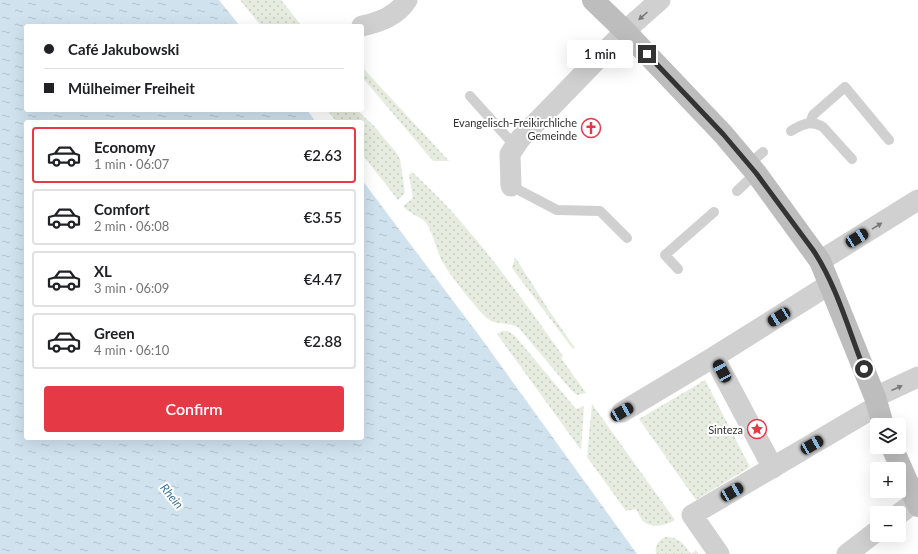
<!DOCTYPE html>
<html lang="en">
<head>
<meta charset="utf-8">
<style>
  :root { --surface:#fff; --page:#f2f2f2; --text:#202124; --muted:#757577; --line:#e0e0e0; --accent:#e63946 }
  body { margin:0; font-family:Lato,sans-serif; background:var(--page); color:var(--text); height:100vh; display:flex; flex-direction:column; font-size:15px; white-space:nowrap }
  * { box-sizing:border-box; margin:0 }
  p { font-size:13px; color:var(--muted) }
  .icon { flex:none; width:22px; height:22px; fill:none; stroke:currentColor; stroke-width:2; stroke-linecap:round; stroke-linejoin:round }
  .map { position:relative; flex:1; overflow:hidden }
  .details { position:absolute; left:24px; top:120px; width:340px; height:320px; display:flex; flex-direction:column; background:var(--surface); border-radius:4px; box-shadow:0 4px 16px #0002 }
  .details>* { flex:none }
  .top-card { position:absolute; left:24px; top:24px; width:340px; height:88px; border-radius:4px; box-shadow:0 4px 16px #0002; display:grid; align-content:center; height:88px; padding:0 20px; background:var(--surface) }
  .buttons { position:absolute; left:870px; top:418px; display:grid; gap:8px }
  .buttons a { display:grid; place-items:center; width:36px; height:36px; border-radius:4px; background:var(--surface); box-shadow:0 4px 16px #0002; font-size:20px }
  .end { position:absolute; width:18px; height:18px; margin:-9px; border:5px solid #333; background:#fff; box-shadow:0 0 0 2px #fff }
  .from { border-radius:50% }
  .bubble { position:absolute; height:28px; border-radius:4px; background:var(--surface); box-shadow:0 4px 16px #0002; font-size:13px; font-weight:600; line-height:28px; text-align:center }
  .car { position:absolute; width:12px; height:24px; margin:-12px -6px; border-radius:5px; box-shadow:0 0 3px 1px #0007; background:linear-gradient(#222 24%,#8ab4d8 0 40%,#222 0 76%,#8ab4d8 0 86%,#222 0) }
  .top-card b { display:flex; align-items:center; gap:14px; height:38px; font-size:15px }
  .top-card b+b { border-top:1px solid var(--line) }
  .top-card i { width:10px; height:10px; background:var(--text) }
  ul { padding:7px 0 0; list-style:none }
  li { display:flex; align-items:center; gap:12px; height:56px; margin:0 8px 6px; padding:0 12px; border:2px solid var(--line); border-radius:4px }
  li div { flex:1 }
  li b { display:block; font-size:15px }
  li em { font-style:normal; font-weight:600 }
  li.on { border-color:var(--accent) }
  li>.icon { width:36px; height:36px; stroke-width:1.5 }
  .action { display:flex; gap:8px; margin-top:auto; padding:8px 20px }
  .action a { flex:1; height:46px; border-radius:4px; background:var(--accent); color:#fff; font-size:16px; font-weight:600; line-height:46px; text-align:center }
  .map>svg:first-child { display:block }
  .grass { fill:url(#grass-dots) }
  .water { fill:url(#water-ripples) }
  .lines { fill:none; stroke-linecap:round; stroke-linejoin:round }
  .lane { stroke:#d0d0d0; stroke-width:10 }
  .street { stroke:#d0d0d0; stroke-width:21 }
  .secondary { stroke:#bdbdbd; stroke-width:22 }
  .oneway { fill:#7a7a7a }
  .route { stroke:#333; stroke-width:5 }
  .labels { text-anchor:middle; dominant-baseline:central; stroke-width:4; stroke-linejoin:round; paint-order:stroke }
  .poi-label { font-size:11px; fill:#333; stroke:#fff; text-anchor:end }
  .water-label { font-size:12px; font-style:italic; fill:#3f7597; stroke:#fff }
</style>
</head>
<body>
<div class="map">
<svg width="918" height="554" viewBox="0 0 918 554">
  <defs>
    <pattern id="grass-dots" width="8" height="8" patternUnits="userSpaceOnUse"><rect width="8" height="8" fill="#e6ecdf"/><path d="M2 2h.1M6 6h.1" fill="none" stroke="#c6cbc0" stroke-width="1.8" stroke-linecap="round"/></pattern>
    <pattern id="water-ripples" width="26" height="14" patternUnits="userSpaceOnUse"><rect width="26" height="14" fill="#cfe2ee"/><path d="M2 4q2-2 4 0t4 0M15 11q2-2 4 0t4 0" fill="none" stroke="#b2c2cd"/></pattern>
  </defs>
  <rect width="100%" height="100%" fill="#fff"/>
  <!-- grass -->
  <path class="grass" d="M240,0H281L302,26H261Z
    M362,67L449,161H433L362,77Z
    M327,110H357L374,126L395,151L400,159L405,193L398,200L362,154V122H337Z
    M412,172C471,225 517,292 563,356L561,358L586,393L577,395L571,390L518,327C508,323 499,324 491,321C481,316 446,270 441,259C436,248 433,234 427,224C422,217 409,214 403,206L413,198L409,175Z
    M515,257L550,312L575,348L573,349L512,268Z
    M502,331H508L515,336L576,409L584,406L581,450L497,334Z
    M705,380L750,467L696,500L639,419Z
    M592,404L675,520C666,526 650,529 642,520C640,517 638,512 636,509L626,511L587,457Z
    M665,537C679,537 683,543 691,554L696,550L698,554H656C655,545 657,542 665,537Z"/>
  <!-- water -->
  <path class="water" d="M0,0H219L240,26H26V110H307L316,122H26V438H362V180L481,338L637,554H0Z"/>
  <g class="lines">
    <!-- lane -->
    <path class="lane" d="M470,96L515,146
      M810,123L813,115L845,87L889,140
      M791,131C802,124 811,120 823,127L852,159
      M749,164L763,152
      M511,186L557,210L600,211L627,238
      M737,191L756,173
      M678,269L665,255L714,212"/>
    <!-- street -->
    <path class="street" d="M362,26C380,22 397,16 407,0
      M511,186L510,154L520,139L625,31L660,0
      M820,261L918,200
      M714,357L773,468
      M875,397L918,377
      M622,412L714,357L830,284
      M899,514L915,502
      M719,554L692,515L877,406
      M847,554L877,531"/>
    <!-- secondary -->
    <path class="secondary" d="M593,0L625,31L723,134L756,173L820,261L875,397L883,425
      M892,447L918,506"/>
  </g>
  <!-- one-way arrows -->
  <defs><path id="oneway-solid" d="M-6-.8H1V-3.2L6.5 0L1 3.2V.8H-6Z"/></defs>
  <g class="oneway">
    <use href="#oneway-solid" transform="translate(643 16) rotate(138)"/>
    <use href="#oneway-solid" transform="translate(877 226) rotate(-32)"/>
    <use href="#oneway-solid" transform="translate(897 388) rotate(-24)"/>
  </g>
  <g class="lines">
    <!-- route -->
    <path class="route" d="M647,54L723,134L756,173L813,250C836,284 849,331 864,369"/>
  </g>
  <!-- icons -->
  <defs>
    <g id="church-ring" transform="scale(1)"><circle r="9.5" fill="#fff" stroke="#e63946" stroke-width="1.5"/><path d="M-1.2-6h2.4v3.5h3.3v2.4h-3.3V6h-2.4V-.1h-3.3v-2.4h3.3Z" fill="#e63946"/></g>
    <g id="sight-ring" transform="scale(1)"><circle r="9.5" fill="#fff" stroke="#e63946" stroke-width="1.5"/><path d="M0-6L1.8-2.2L6-1.7L2.9 1.2L3.7 5.4L0 3.3L-3.7 5.4L-2.9 1.2L-6-1.7L-1.8-2.2Z" fill="#e63946"/></g>
  </defs>
  <g fill-rule="evenodd">
    <use href="#church-ring" x="591" y="128"/>
    <use href="#sight-ring" x="757" y="429"/>
  </g>
  <g class="labels">
    <!-- poi labels -->
    <g class="poi-label">
      <text x="577" y="122">Evangelisch-Freikirchliche<tspan x="577" dy="13">Gemeinde</tspan></text>
      <text x="743" y="429">Sinteza</text>
    </g>
    <!-- water labels -->
    <g class="water-label">
      <text transform="translate(172 496) rotate(50)">Rhein</text>
    </g>
  </g>
</svg>
<div class="buttons">
<a><svg class="icon" aria-label="layers" viewBox="0 0 24 24"><path d="M12 4l9 5-9 5-9-5zM3 14l9 5 9-5"/></svg></a>
<a>+</a>
<a>−</a>
</div>
<i class="end from" style="left:864px;top:369px"></i>
<i class="end" style="left:647px;top:54px"></i>
<div class="bubble" style="left:567px;top:40px;width:66px">1 min</div>
<i class="car" style="left:857px;top:238px;rotate:58deg"></i>
<i class="car" style="left:779px;top:317px;rotate:238deg"></i>
<i class="car" style="left:722px;top:371px;rotate:332deg"></i>
<i class="car" style="left:622px;top:412px;rotate:60deg"></i>
<i class="car" style="left:812px;top:445px;rotate:60deg"></i>
<i class="car" style="left:732px;top:492px;rotate:60deg"></i>
<div class="top-card">
<b><i class="from"></i>Café Jakubowski</b>
<b><i></i>Mülheimer Freiheit</b>
</div>
<section class="details">
<ul>
<li class="on"><svg class="icon" aria-label="car" viewBox="0 0 24 24"><path d="M5 17H2v-5l4-1 3-4h7l3 4 3 1v5h-3M9 17h6M6 11h13"/><circle cx="7" cy="17" r="2"/><circle cx="17" cy="17" r="2"/></svg><div><b>Economy</b><p>1 min · 06:07</p></div><em>€2.63</em></li>
<li><svg class="icon" aria-label="car" viewBox="0 0 24 24"><path d="M5 17H2v-5l4-1 3-4h7l3 4 3 1v5h-3M9 17h6M6 11h13"/><circle cx="7" cy="17" r="2"/><circle cx="17" cy="17" r="2"/></svg><div><b>Comfort</b><p>2 min · 06:08</p></div><em>€3.55</em></li>
<li><svg class="icon" aria-label="car" viewBox="0 0 24 24"><path d="M5 17H2v-5l4-1 3-4h7l3 4 3 1v5h-3M9 17h6M6 11h13"/><circle cx="7" cy="17" r="2"/><circle cx="17" cy="17" r="2"/></svg><div><b>XL</b><p>3 min · 06:09</p></div><em>€4.47</em></li>
<li><svg class="icon" aria-label="car" viewBox="0 0 24 24"><path d="M5 17H2v-5l4-1 3-4h7l3 4 3 1v5h-3M9 17h6M6 11h13"/><circle cx="7" cy="17" r="2"/><circle cx="17" cy="17" r="2"/></svg><div><b>Green</b><p>4 min · 06:10</p></div><em>€2.88</em></li>
</ul>
<div class="action"><a>Confirm</a></div>
</section>
</div>
</body>
</html>
